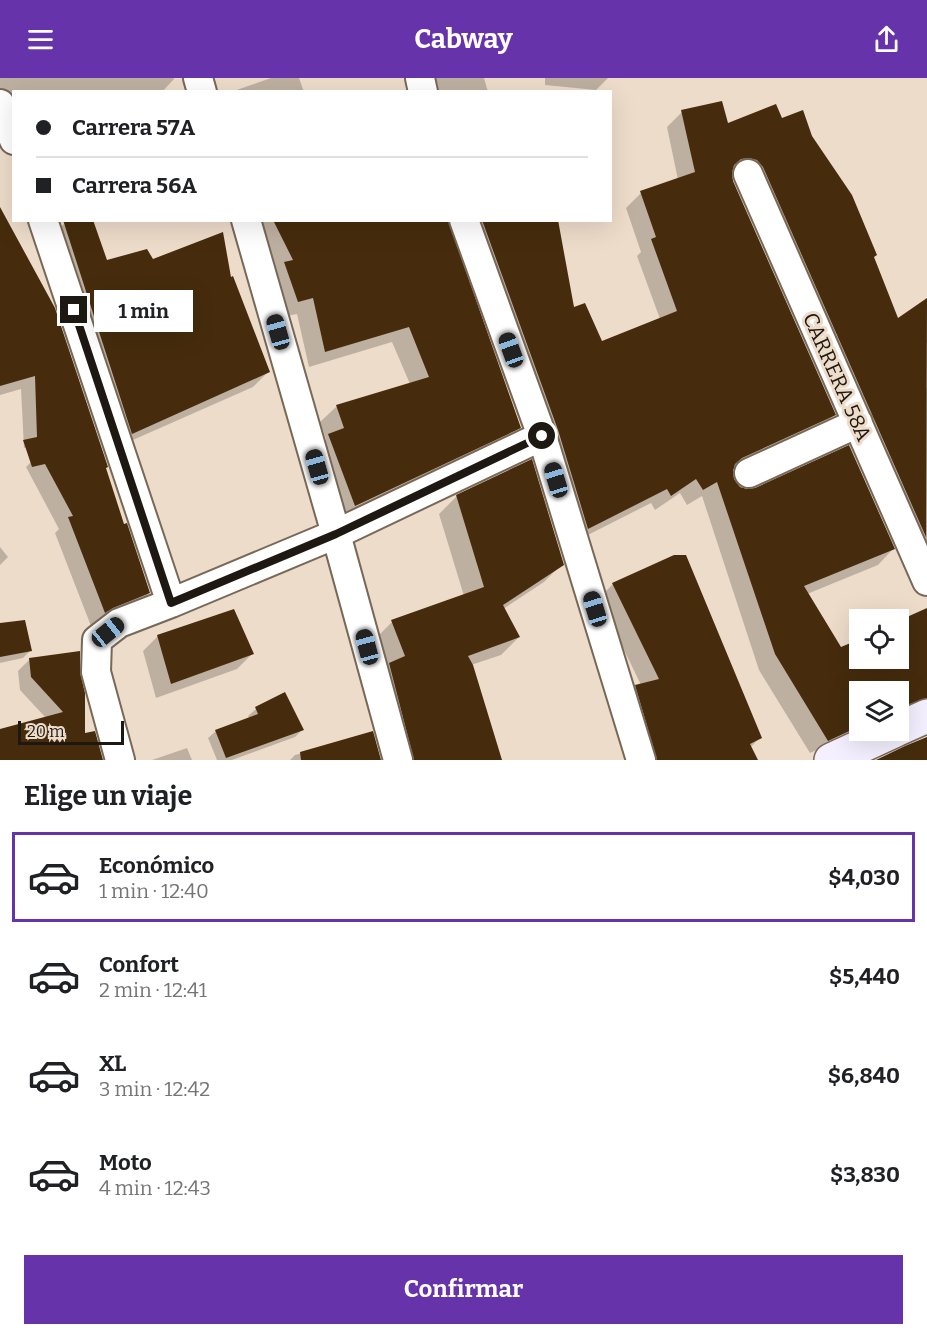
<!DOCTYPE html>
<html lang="es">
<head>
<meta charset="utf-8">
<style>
  :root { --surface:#fff; --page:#f2f2f2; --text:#202124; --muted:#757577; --line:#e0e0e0; --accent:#63a }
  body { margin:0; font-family:Bitter,serif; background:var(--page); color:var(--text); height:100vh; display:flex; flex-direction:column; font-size:22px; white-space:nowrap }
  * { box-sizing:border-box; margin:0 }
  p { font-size:20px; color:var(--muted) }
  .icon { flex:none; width:33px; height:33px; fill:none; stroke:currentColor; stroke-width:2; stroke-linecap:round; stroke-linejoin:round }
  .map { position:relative; height:682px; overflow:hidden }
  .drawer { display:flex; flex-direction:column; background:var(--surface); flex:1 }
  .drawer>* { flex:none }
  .top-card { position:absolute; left:12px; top:12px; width:600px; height:132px; border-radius:0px; box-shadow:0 6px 24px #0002; display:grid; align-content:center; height:132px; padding:0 24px; background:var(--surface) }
  .fabs { position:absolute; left:849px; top:531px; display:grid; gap:12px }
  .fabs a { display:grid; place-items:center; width:60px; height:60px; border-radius:0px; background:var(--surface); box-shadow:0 6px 24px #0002; font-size:30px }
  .scale { position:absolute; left:18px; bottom:15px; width:106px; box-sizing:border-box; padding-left:6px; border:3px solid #1e1812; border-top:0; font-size:16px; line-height:21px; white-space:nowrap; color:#1e1812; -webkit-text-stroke:4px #eedcca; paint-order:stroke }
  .end { position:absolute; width:27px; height:27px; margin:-14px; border:8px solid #1e1812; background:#fff; box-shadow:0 0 0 3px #fff }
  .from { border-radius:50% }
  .bubble { position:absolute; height:42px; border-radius:0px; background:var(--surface); box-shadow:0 6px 24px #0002; font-size:20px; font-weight:700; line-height:42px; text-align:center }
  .car { position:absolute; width:18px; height:36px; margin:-18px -9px; border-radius:8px; box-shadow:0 0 4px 2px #0007; background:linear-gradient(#222 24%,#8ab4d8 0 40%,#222 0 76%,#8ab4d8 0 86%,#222 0) }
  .top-card b { display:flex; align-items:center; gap:21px; height:57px; font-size:22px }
  .top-card b+b { border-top:2px solid var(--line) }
  .top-card i { width:15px; height:15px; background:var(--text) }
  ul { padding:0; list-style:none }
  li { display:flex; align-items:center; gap:18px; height:90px; margin:0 12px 9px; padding:0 12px; border:3px solid transparent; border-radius:0px }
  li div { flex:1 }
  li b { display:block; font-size:22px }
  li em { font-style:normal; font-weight:700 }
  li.active { border-color:var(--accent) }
  li>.icon { width:54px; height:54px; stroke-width:1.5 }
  h2 { padding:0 24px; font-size:27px; line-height:72px }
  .cta { display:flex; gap:12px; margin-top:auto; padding:12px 24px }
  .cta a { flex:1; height:69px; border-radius:0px; background:var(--accent); color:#fff; font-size:24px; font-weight:700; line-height:69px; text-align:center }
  header { display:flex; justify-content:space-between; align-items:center; height:78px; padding:0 24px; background:var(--accent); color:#fff; font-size:27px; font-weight:700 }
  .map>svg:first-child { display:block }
  .shadow { fill:#0003 }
  .building { fill:#462c0d }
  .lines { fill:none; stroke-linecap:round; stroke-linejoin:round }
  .street-casing { stroke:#786858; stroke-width:32 }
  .secondary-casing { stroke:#786858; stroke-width:36 }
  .street { stroke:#fff; stroke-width:28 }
  .secondary { stroke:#f4f0ff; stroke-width:33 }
  .route { stroke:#1e1812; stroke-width:8 }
  .labels { text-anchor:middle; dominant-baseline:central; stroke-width:6; stroke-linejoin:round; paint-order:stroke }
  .street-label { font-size:21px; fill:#1e1812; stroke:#eedcca }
</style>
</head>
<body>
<header><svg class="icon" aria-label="menu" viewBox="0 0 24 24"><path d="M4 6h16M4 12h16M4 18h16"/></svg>Cabway<svg class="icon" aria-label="share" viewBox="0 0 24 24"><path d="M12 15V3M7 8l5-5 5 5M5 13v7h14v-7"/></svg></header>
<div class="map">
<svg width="927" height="682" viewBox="0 0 927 682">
  <rect width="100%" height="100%" fill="#eedcca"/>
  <!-- shadow -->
  <path class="shadow" d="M0,0H174V1L162,14H14V68L0,37Z
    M271,0H299L304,14H231Z
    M423,0H484L488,14H426Z
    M545,0H608L596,12L545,7Z
    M682,34L726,47L770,45L811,59L872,180L898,242L927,222V264L910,276L927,311V512L734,95H730L731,103L834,337L819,352L731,392L733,403L739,410L893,471L878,487L807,516L840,571L860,580H898L927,532V622L898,635V614H860L861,652L810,675L759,592L702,418L687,427L680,415L655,432L651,425L572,465L461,142H556L573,231L601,265L660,241L637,178L641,174L626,130L641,115L678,102L667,49Z
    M254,142H305L349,168L520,349L504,365L339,443L313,374L326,361L320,344L336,329L410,306L392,264L309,289L297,236L282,239L268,202L276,194L253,149Z
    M64,146L106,184L229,201L268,294L253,309L117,369L50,160Z
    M0,154L105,390L123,448L149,515L135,529L98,543L91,548L55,455L59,451L26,389L40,375L67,355L24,370L21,311L0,317Z
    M457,418L562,486L544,504L503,531L519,559L501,577L471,587L500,682H393L374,562L392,544L464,518L439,436Z
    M0,469L8,479L0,487Z
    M613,506L760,659L750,670L661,679L646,682L622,622L636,608L641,607L599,520Z
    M0,547L31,572L23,580L0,585Z
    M158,558L252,576L237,591L156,620L143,573Z
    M30,581L83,657L0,682V655L46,640L20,612L18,593Z
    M285,616L302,652L295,659L232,682H217L208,660L216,653L249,640L248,638L256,631Z
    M372,655L379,682H290L295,677Z
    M187,670L192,682H152Z"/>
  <!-- building -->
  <path class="building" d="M722,23L728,45L776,26L782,40L803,32L812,58L852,117L877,177L874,179L898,240L927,220L926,459L763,89L757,82L749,80L741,81L734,87L732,95L733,103L836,337L742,380L735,386L733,393L734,401L740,409L747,411L755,410L849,367L895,471L804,508L841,569L860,561V580H898V543L927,530V620L898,630V614H860V648L828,663L775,576L717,404L703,412L696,401L671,418L667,411L588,451L558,352L482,142H558L574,229L585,225L602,263L677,233L651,161L656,159L640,113L695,94L681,32Z
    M0,129L55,230L108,389L106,390L124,446L127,445L150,515L113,530L105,535L68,439L73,438L45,386L32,389L23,362L37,359L35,298L0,308Z
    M63,142H93L107,182L147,171L153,181L223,154L231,199L233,198L270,294L132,356Z
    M273,142H448L521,350L355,428L328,356L344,350L336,327L429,299L409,249L325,274L313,220L298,224L284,184L293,182Z
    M532,381L564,487L503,527L520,559L468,578L473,587L502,682H414L389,585L405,578L391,542L484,509L456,417Z
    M674,477H686L762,660L750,666L758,682H657L635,607L659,601L612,505Z
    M234,531L254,576L171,606L157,557Z
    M25,542L32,573L0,579V545Z
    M80,573V594L85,615V655L95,653L103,682H0V651L63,634L31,599L29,580Z
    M285,614L304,652L226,680L215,652L258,636L255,629Z
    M373,653L381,682H301L300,674Z
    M927,659V682H876L905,668Z"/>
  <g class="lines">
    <!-- street casing -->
    <g class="street-casing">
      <path id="street" d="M198,0L202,14
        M420,0L423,14
        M0,26L14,62
        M748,96L927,503
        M43,142L171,525
        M246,142L336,456L398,682
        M464,142L542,358L641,682
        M749,395L858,345
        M120,682L96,594L97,562L119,545L171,525L336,456L542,358"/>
    </g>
    <!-- secondary casing -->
    <g class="secondary-casing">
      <path id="secondary" d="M898,651L927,638
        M831,682L896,652"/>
    </g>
    <!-- street -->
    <use href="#street" class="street"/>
    <!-- secondary -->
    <use href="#secondary" class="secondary"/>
  </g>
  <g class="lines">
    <!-- route -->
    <path class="route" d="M74,232L171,525L336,456L542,358"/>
  </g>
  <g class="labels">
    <!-- street labels -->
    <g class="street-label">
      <text transform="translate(837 299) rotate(66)">CARRERA 58A</text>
    </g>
  </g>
</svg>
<div class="fabs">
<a><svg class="icon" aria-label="locate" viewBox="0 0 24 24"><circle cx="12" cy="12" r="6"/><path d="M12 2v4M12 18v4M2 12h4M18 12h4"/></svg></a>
<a><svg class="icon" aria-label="layers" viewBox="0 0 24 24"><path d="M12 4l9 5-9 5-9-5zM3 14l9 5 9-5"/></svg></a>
</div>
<div class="scale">20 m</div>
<i class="end from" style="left:542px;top:358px"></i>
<i class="end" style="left:74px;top:232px"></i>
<div class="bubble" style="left:94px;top:212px;width:99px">1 min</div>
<i class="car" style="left:278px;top:254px;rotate:344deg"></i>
<i class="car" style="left:511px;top:272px;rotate:340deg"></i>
<i class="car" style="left:317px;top:389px;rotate:344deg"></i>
<i class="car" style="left:556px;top:402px;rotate:343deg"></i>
<i class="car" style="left:595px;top:531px;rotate:343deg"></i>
<i class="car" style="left:108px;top:554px;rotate:51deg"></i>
<i class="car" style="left:367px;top:569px;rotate:345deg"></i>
<div class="top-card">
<b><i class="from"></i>Carrera 57A</b>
<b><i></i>Carrera 56A</b>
</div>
</div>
<section class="drawer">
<h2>Elige un viaje</h2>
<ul>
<li class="active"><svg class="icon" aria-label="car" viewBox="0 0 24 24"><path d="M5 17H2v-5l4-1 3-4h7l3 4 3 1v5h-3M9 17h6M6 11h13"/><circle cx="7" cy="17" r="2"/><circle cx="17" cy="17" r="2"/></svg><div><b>Económico</b><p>1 min · 12:40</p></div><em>$4,030</em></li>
<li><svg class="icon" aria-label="car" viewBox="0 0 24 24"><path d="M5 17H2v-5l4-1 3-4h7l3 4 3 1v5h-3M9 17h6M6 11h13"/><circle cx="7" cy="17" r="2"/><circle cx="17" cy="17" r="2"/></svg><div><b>Confort</b><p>2 min · 12:41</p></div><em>$5,440</em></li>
<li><svg class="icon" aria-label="car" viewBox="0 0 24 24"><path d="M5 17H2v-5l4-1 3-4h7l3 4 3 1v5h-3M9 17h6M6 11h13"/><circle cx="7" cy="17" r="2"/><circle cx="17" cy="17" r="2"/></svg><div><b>XL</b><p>3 min · 12:42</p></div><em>$6,840</em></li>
<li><svg class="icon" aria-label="car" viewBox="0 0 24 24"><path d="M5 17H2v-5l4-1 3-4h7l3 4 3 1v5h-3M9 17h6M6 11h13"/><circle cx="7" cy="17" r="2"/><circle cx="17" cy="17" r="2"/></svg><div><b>Moto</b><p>4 min · 12:43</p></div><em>$3,830</em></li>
</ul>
<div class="cta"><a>Confirmar</a></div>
</section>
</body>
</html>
